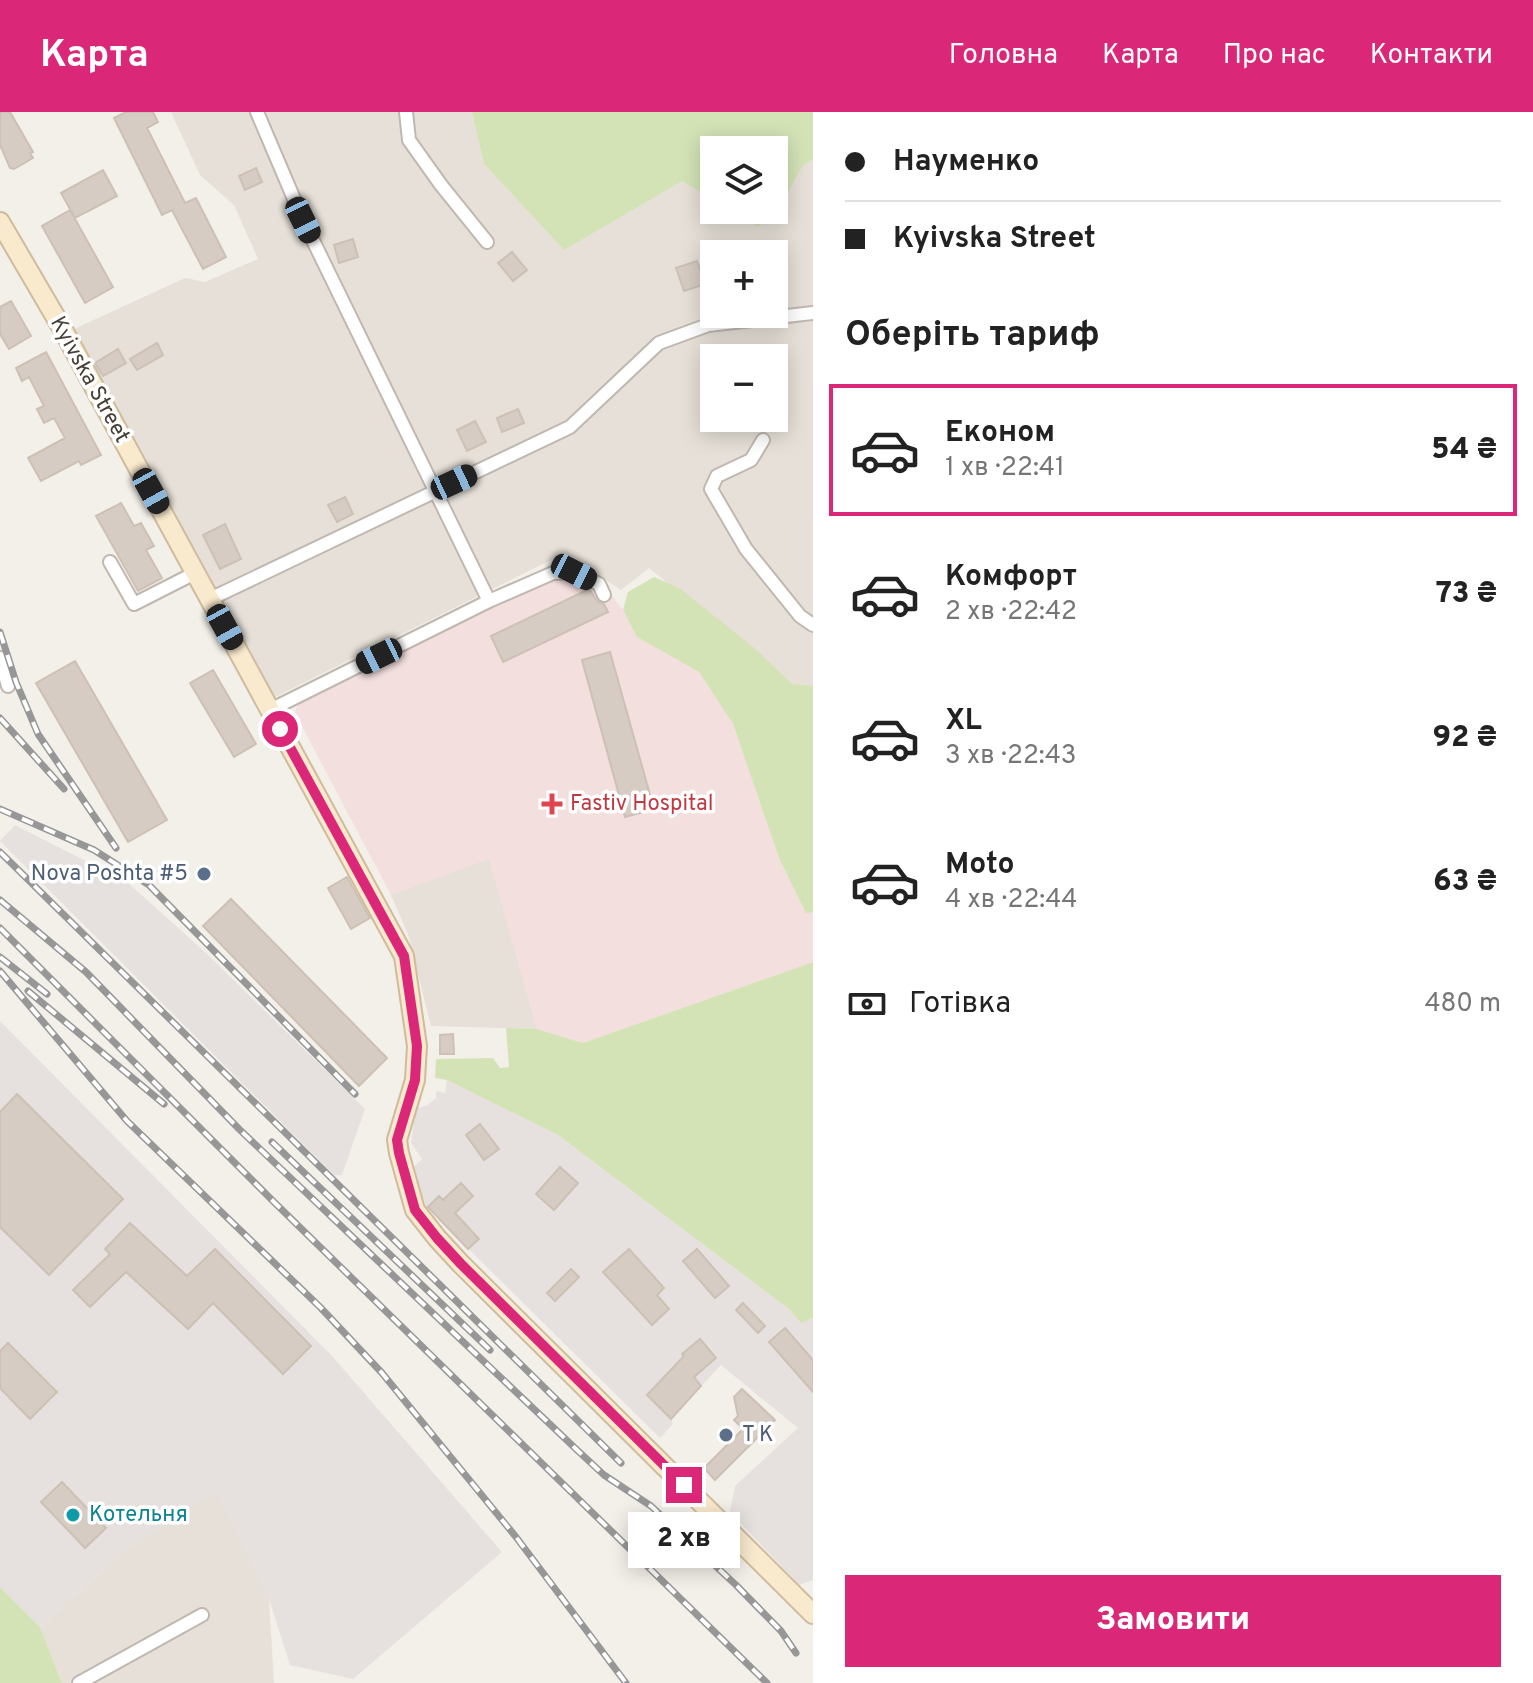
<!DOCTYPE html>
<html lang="uk">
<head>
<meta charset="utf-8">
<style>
  :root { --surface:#fff; --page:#f6f6f6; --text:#222; --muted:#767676; --line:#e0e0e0; --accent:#db2777 }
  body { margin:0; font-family:Overpass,sans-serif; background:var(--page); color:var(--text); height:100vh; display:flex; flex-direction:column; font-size:30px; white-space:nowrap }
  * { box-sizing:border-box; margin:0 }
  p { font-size:26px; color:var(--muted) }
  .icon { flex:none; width:44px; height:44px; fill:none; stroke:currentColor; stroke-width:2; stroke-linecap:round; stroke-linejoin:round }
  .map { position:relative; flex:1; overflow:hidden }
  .drawer { display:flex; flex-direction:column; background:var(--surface); width:720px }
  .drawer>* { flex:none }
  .hud { display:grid; align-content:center; height:176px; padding:0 32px; background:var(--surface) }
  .controls { position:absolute; left:700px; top:24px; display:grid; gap:16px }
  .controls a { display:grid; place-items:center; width:88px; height:88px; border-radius:0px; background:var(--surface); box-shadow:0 4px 20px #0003; font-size:40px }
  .end { position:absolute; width:36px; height:36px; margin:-18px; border:10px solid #db2777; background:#fff; box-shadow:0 0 0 4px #fff }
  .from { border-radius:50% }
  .bubble { position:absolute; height:56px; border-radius:0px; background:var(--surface); box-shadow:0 4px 20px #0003; font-size:26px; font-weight:800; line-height:56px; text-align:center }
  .car { position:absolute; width:24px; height:48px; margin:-24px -12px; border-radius:10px; box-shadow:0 0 6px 2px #0007; background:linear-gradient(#222 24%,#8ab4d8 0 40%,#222 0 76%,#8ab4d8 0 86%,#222 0) }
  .hud b { display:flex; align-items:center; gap:28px; height:76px; font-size:30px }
  .hud b+b { border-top:2px solid var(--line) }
  .hud i { width:20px; height:20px; background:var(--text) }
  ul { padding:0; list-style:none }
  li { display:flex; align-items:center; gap:24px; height:132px; margin:0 16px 12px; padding:0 16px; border:4px solid transparent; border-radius:0px }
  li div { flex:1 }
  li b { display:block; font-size:30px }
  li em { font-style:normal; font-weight:800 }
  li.active { border-color:var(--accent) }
  li>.icon { width:72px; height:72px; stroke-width:1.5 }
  h2 { padding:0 32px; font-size:36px; line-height:96px }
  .pay { display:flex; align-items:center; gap:20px; height:88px; padding:0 32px; font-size:30px }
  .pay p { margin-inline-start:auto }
  .cta { display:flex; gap:16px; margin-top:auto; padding:16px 32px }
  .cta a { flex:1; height:92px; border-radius:0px; background:var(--accent); color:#fff; font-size:32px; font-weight:800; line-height:92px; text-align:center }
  header { display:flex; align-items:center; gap:48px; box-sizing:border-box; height:112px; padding:0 40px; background:var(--accent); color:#fff }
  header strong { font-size:38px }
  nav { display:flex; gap:44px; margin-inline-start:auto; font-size:28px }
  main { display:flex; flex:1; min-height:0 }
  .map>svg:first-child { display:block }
  .residential { fill:#e6e0d8; fill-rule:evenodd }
  .industrial { fill:#e6e1de }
  .medical { fill:#f2dfde }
  .green { fill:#d4e3b6 }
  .building { fill:#d6ccc3; stroke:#cdc0b4; stroke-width:2 }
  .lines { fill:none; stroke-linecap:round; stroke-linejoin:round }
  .street-casing { stroke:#c0b8b0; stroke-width:16 }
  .secondary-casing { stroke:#cebc9e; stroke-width:22 }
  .street { stroke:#fff; stroke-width:12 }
  .secondary { stroke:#f9e9cd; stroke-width:18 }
  .rail-casing { stroke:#979797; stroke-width:7 }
  .rail { stroke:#fff; stroke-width:4; stroke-dasharray:12; stroke-linecap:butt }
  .route { stroke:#db2777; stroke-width:10 }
  .health-dot { fill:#e0444e; stroke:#fff; stroke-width:3 }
  .service-dot { fill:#5c6f8a; stroke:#fff; stroke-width:3 }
  .culture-dot { fill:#0f9aa8; stroke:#fff; stroke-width:3 }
  .labels { text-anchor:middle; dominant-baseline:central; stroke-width:7; stroke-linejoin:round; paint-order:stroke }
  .street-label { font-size:22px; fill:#463f38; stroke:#fff }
  .health-label { font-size:22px; fill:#be3a42; stroke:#fff; text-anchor:start }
  .service-label { font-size:22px; fill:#4e5e75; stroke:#fff; text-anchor:end }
  .culture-label { font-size:22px; fill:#0d838f; stroke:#fff; text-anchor:start }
</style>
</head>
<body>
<header>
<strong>Карта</strong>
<nav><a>Головна</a><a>Карта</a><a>Про нас</a><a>Контакти</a></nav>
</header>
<main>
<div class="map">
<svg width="813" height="1571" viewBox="0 0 813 1571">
  <rect width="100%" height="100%" fill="#f3efe9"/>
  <!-- residential -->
  <path class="residential" d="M171,0H472L484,52L564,138L740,0H813V577L792,572L649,456L621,478L565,441L273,586L72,218L185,166L205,170L258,147L234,93L200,63ZM714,38H774V98H714ZM714,142H774V202H714ZM714,246H774V306H714Z
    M489,746L537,917L431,914L408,822L391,783Z
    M217,1379L269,1487L274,1571H62L40,1515L125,1438Z"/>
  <!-- industrial -->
  <path class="industrial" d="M15,713L127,770L205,840L365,997L342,1063H334L0,729Z
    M0,909L333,1245L502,1440L353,1567L290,1553L269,1487L217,1380L125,1438L40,1515L0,1475Z
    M447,968L558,1023L789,1197L801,1211L813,1206V1468L799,1473L730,1400L735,1374L798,1316L721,1253L671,1307L673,1312L660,1326L426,1095L413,1056L422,1047L411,1031L415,1002L418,996L428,993L436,986V979L445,981Z"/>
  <!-- medical -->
  <path class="medical" d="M577,455L602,472L623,498L637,525L699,560L733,612L779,746L806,800H813V850L583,931L537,917L489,747L391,783L295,601L299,588Z"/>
  <!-- green -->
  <path class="green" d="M472,0H813V47L803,53L778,97L758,115L730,98H774V38H714V88L682,69L564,138L484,52Z
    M654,465L679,476L753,535L792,572L813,574V800L806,801L779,746L733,612L699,560L637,525L623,498L628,480Z
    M813,850V1206L801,1211L789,1197L558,1023L447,968L435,966L436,947L493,946L500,956L509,955L506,916L537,917L583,931Z
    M0,1475L40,1515L62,1571H0Z"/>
  <!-- building -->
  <path class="building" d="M0,0H10L33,40L30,41L33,46L14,57L10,56L0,33Z
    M126,0H153L158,10L147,16L185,91L196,86L226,145L203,157L172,98L162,103L114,6Z
    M256,56L262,70L245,78L239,64Z
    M103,58L117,84L75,106L61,81Z
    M70,98L113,175L85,191L42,114Z
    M353,127L358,145L339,151L334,133Z
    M512,140L527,158L513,169L498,151Z
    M697,149L705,172L684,179L676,156Z
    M11,189L31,224L9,237L0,222V195Z
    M157,231L163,243L137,258L130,247Z
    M736,234L741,246H727L725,238Z
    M118,237L126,251L103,264L95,251Z
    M46,240L101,343L81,353L79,349L41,369L28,346L65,326L54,306L44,311L37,297L44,294L29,265L22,269L16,256Z
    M518,297L524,311L502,320L497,306Z
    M475,309L486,330L467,339L457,318Z
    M345,385L353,402L337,410L328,393Z
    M121,391L134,414L141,411L154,434L146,438L162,466L138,479L96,404Z
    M225,412L241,447L220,457L203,423Z
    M589,477L598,490L604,492L608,500L503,550L491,524Z
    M610,540L654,697L625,705L582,548Z
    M75,549L167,708L128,730L36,571Z
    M213,558L256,632L234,645L190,571Z
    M347,765L370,806L351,817L328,776Z
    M231,787L387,946L359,974L203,814Z
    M453,922L454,942H440V923Z
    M17,982L123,1087L49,1163L0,1115V1000Z
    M480,1012L499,1037L484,1048L466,1023Z
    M560,1055L578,1071L554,1098L536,1082Z
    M461,1071L473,1084L455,1101L479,1127L468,1137L428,1095L439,1084L443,1088Z
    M130,1111L187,1164L215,1137L311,1234L283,1262L213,1191L188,1217L126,1160L90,1195L73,1178L110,1142L105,1137Z
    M629,1137L664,1176L657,1183L669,1197L652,1213L603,1160Z
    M697,1137L729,1174L715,1186L683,1149Z
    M571,1157L579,1165L555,1189L547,1181Z
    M743,1191L765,1214L758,1221L736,1198Z
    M785,1216L813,1248V1280L769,1230Z
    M700,1227L716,1246L694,1265L701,1274L671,1307L647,1283L684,1244L682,1242Z
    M8,1231L57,1280L30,1307L0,1276V1239Z
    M742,1277L775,1308L715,1368L704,1356L743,1317L734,1308L738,1304L734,1285Z
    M62,1370L106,1416L85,1436L41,1390Z"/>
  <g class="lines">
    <!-- street casing -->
    <g class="street-casing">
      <path id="street" d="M257,0L303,108L489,489
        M406,0L409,28L441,73L487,130
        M763,328L751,348L717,364L711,377L746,437L800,504L813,513
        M110,450L134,492L195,461
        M210,487L570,315L659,231L708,213L813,201
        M0,546L8,574
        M270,598L489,489L553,461L574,460L599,472L604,483
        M79,1571L202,1503"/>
    </g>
    <!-- secondary casing -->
    <g class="secondary-casing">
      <path id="secondary" d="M0,110L62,216L404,844L417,934L415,968L397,1028L399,1041L415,1098L437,1126L461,1152L813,1502"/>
    </g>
    <!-- street -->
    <use href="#street" class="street"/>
    <!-- secondary -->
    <use href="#secondary" class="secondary"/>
    <!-- rail casing -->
    <g class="rail-casing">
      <path id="rail" d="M0,520L16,570L38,622L116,736
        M0,606L64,677
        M0,697L94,738L149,773L355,982
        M0,740L621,1351
        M0,788L86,860L240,1018L576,1337L604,1363L651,1394L736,1473L781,1519L796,1541
        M0,816L276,1092L767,1571
        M0,845L47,882
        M0,859L127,1009L320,1195L382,1261L516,1425L626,1571
        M28,879L164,992
        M272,1030L490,1238"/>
    </g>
    <!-- rail -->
    <use href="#rail" class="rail"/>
  </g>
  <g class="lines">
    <!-- route -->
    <path class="route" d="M280,617L404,844L417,934L415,968L397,1028L399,1041L415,1098L437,1126L461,1152L684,1373"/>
  </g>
  <!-- markers -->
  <path class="health-dot" d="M548 680h8v8h8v8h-8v8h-8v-8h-8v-8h8z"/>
  <g class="service-dot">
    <circle cx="204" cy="762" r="8"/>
    <circle cx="726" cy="1323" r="8"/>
  </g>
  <circle class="culture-dot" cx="73" cy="1403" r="8"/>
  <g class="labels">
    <!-- street labels -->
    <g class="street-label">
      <text transform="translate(89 268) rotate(61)">Kyivska Street</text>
    </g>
    <!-- health labels -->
    <g class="health-label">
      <text x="570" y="692">Fastiv Hospital</text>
    </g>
    <!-- service labels -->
    <g class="service-label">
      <text x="188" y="762">Nova Poshta #5</text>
      <text x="742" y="1323" text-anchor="start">Т К</text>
    </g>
    <!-- culture labels -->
    <g class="culture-label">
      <text x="89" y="1403">Котельня</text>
    </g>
  </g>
</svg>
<div class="controls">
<a><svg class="icon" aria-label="layers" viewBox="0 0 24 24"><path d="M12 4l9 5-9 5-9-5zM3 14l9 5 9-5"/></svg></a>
<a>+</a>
<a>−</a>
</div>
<i class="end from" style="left:280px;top:617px"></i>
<i class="end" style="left:684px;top:1373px"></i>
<div class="bubble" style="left:628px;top:1400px;width:112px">2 хв</div>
<i class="car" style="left:303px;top:108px;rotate:154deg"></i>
<i class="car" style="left:454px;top:370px;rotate:65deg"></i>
<i class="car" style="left:151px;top:379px;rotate:151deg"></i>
<i class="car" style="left:574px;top:460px;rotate:117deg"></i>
<i class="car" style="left:225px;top:515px;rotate:151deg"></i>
<i class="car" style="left:379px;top:544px;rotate:244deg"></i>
</div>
<section class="drawer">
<div class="hud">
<b><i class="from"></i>Науменко</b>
<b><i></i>Kyivska Street</b>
</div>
<h2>Оберіть тариф</h2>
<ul>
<li class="active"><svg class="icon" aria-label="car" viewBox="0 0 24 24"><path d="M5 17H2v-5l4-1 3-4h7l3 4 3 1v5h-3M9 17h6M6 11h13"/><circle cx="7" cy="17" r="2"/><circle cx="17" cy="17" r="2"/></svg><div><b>Економ</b><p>1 хв · 22:41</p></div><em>54 ₴</em></li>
<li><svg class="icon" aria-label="car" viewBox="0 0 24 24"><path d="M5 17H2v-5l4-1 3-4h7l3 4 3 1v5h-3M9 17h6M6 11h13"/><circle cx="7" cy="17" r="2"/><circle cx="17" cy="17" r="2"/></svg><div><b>Комфорт</b><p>2 хв · 22:42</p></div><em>73 ₴</em></li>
<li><svg class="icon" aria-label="car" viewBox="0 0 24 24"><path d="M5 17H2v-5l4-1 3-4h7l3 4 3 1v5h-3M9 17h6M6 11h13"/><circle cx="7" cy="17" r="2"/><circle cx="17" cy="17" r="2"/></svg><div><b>XL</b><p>3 хв · 22:43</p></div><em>92 ₴</em></li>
<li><svg class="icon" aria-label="car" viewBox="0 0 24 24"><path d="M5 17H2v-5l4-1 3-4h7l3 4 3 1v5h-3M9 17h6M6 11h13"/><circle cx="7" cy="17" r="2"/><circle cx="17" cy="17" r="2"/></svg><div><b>Moto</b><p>4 хв · 22:44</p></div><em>63 ₴</em></li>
</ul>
<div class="pay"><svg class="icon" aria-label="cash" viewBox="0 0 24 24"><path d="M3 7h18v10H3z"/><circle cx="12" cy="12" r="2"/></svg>Готівка<p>480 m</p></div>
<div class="cta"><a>Замовити</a></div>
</section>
</main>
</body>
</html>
